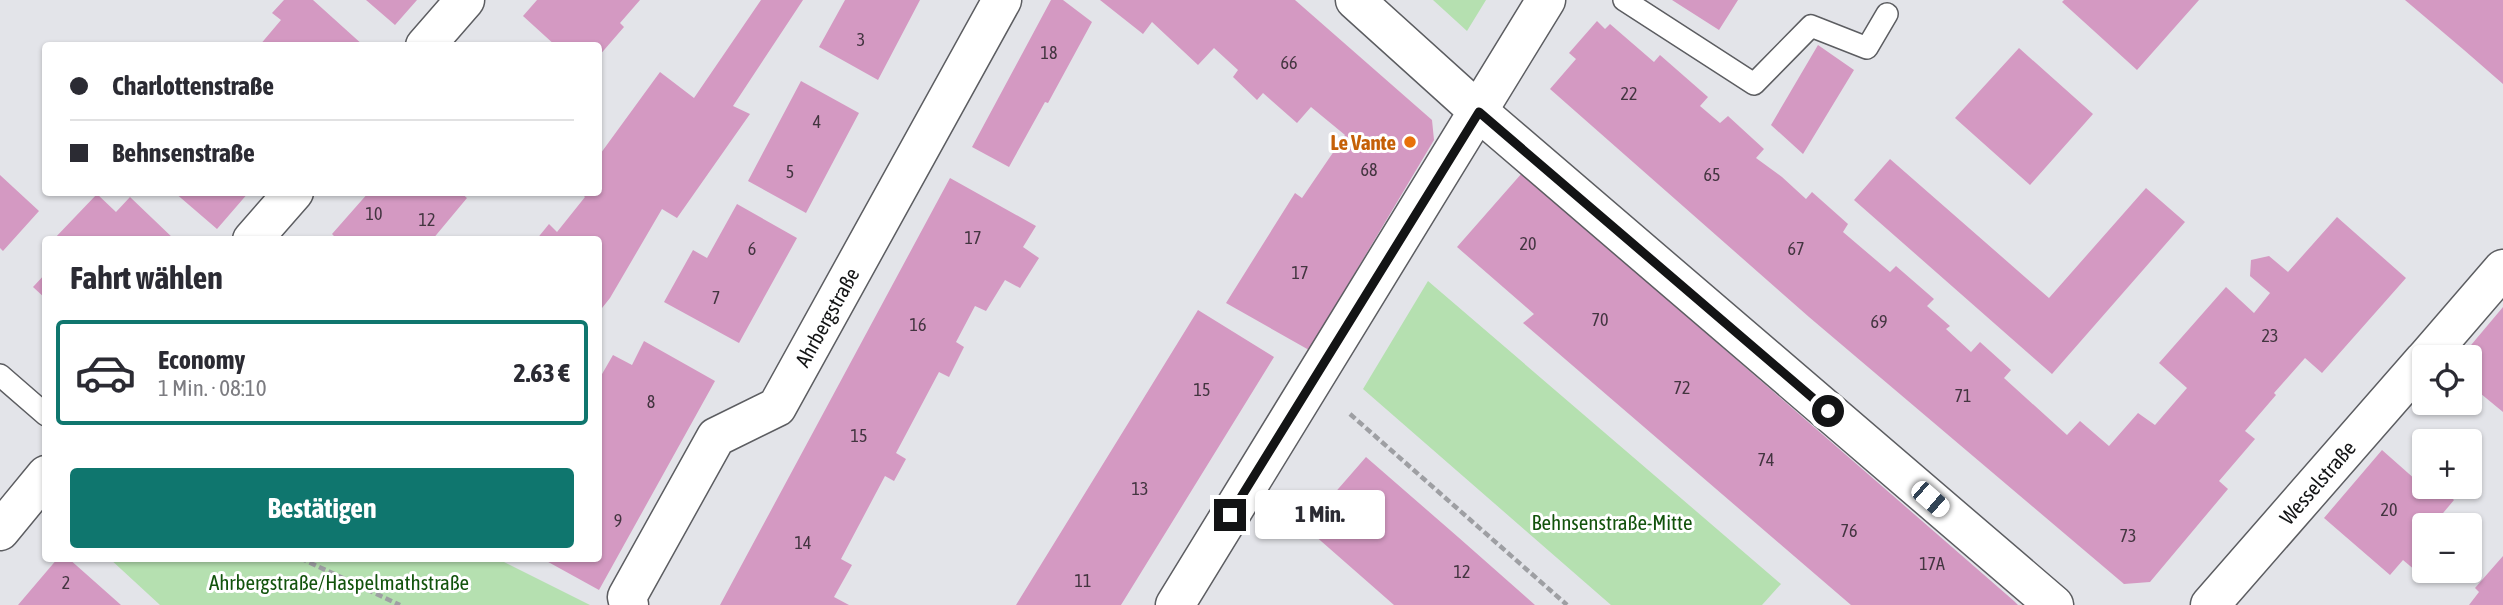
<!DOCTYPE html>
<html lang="de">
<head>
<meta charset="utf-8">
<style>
  :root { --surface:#fff; --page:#f7f7f7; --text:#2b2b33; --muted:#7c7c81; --line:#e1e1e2; --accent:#0f766e }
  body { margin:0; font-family:"Asap Condensed",sans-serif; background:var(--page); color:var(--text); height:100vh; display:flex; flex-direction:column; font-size:26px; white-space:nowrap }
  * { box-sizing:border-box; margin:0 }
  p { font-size:23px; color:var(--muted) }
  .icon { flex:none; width:38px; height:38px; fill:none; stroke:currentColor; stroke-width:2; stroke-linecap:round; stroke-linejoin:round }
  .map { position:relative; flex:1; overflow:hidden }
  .details { position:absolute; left:42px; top:236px; width:560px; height:326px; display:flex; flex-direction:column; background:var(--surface); border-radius:7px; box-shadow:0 2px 5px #0004 }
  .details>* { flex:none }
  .banner { position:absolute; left:42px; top:42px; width:560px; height:154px; border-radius:7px; box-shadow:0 2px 5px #0004; display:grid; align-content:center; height:154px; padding:0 28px; background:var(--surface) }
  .buttons { position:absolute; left:2412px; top:345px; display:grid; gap:14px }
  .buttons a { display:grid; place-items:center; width:70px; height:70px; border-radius:7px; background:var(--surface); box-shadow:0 2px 5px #0004; font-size:35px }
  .end { position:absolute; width:32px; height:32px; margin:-16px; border:9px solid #131415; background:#fff; box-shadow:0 0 0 4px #fff }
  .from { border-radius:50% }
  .bubble { position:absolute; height:49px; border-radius:7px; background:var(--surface); box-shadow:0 2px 5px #0004; font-size:23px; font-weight:700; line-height:49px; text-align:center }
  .car { position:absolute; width:21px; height:42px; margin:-21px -10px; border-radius:9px; box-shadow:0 0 5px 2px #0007; background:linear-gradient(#fff 24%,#345 0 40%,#fff 0 76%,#345 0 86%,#fff 0) }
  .banner b { display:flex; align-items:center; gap:24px; height:66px; font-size:26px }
  .banner b+b { border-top:2px solid var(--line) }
  .banner i { width:18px; height:18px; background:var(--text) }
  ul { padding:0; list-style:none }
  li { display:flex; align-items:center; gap:21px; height:105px; margin:0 14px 10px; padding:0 14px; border:4px solid transparent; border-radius:7px }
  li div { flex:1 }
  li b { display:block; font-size:26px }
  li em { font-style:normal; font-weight:700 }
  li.on { border-color:var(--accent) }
  li>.icon { width:63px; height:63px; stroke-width:1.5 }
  h2 { padding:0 28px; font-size:32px; line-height:84px }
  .button { display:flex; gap:14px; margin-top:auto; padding:14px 28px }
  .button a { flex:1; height:80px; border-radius:7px; background:var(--accent); color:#fff; font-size:28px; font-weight:700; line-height:80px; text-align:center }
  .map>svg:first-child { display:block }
  .green { fill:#b5e0b0 }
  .building { fill:#d499c2 }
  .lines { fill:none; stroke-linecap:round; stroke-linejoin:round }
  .lane-casing { stroke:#5c5d61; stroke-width:24 }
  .street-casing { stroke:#5c5d61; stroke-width:41 }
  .path { stroke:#9e9fa3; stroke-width:4.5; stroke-dasharray:7 3.5; stroke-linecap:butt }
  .lane { stroke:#fff; stroke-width:21 }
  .street { stroke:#fff; stroke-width:38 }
  .route { stroke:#131415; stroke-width:9 }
  .food-dot { fill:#e8710a; stroke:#fff; stroke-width:2.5 }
  .labels { text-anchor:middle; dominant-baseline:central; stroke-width:6; stroke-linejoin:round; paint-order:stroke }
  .number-label { font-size:18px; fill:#433540 }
  .food-label { font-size:21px; font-weight:bold; fill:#c56008; stroke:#fff; text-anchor:end }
  .street-label { font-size:21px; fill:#131415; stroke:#fff }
  .park-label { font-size:21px; fill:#12530c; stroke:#fff }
</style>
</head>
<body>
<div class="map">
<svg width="2503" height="605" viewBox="0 0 2503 605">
  <rect width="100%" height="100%" fill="#e3e4e9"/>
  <!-- green -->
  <path class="green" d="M1433,0H1486L1467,31Z
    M1428,281L1781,584L1762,605H1611L1363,389Z
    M109,558H496L590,605H160Z"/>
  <!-- building -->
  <path class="building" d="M284,0H313L364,46H259L281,20L272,13Z
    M366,0H417L395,25Z
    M537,0H640L620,23L624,27L598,57V46H556L523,16Z
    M761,0H803L733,106L750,114L677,218L662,209L610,298L598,313V240H536L549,224L557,232L585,197L580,192H598V157L660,72L694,98Z
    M845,0H920L878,80L819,47Z
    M1051,0H1063L1092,22L1048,103L1045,102L1009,167L972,147Z
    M1100,0H1295L1432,120L1434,140L1309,350L1226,303L1295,193L1302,198L1345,135L1311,107L1297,123L1263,93L1257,100L1233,77L1238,70L1214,48L1198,65L1152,22L1143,34Z
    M1672,0H1738L1719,30Z
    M2064,0H2199L2137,70L2062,2Z
    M2405,0H2503V84L2464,50Z
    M1597,21L1605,29L1610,24L1654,62L1660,55L1708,97L1700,106L1720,123L1728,116L1764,149L1756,158L1782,177L1806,199L1812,192L1848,224L1843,232L1890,272L1896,266L1934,299L1927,306L1950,326L1946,329L1971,352L1980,342L2011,370L2004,378L2067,435L2080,421L2109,446L2138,413L2155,425L2187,388L2159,363L2226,287L2254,313L2270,293L2250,276L2251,260L2269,256L2288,272L2337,217L2406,278L2322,373L2305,358L2274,393L2276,395L2245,431L2255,439L2219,481L2228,489L2150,582L2124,584L1809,317L1550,89L1576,59L1569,53Z
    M1818,45L1854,70L1803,154L1771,125Z
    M2019,48L2093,114L2030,185L1955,118Z
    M801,81L859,113L806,213L748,181Z
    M1890,159L2049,298L2146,188L2185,222L2052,374L1854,200Z
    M1522,173L2014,601L2018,605H1851L1523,323L1534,314L1457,247Z
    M0,175L39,211L3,251L0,248Z
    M950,178L1036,226L1023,247L1039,258L1020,288L1005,280L986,311L975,306L956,342L964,347L949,377L939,372L896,453L906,459L894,481L885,476L841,559L852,565L834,597L849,605H720Z
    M174,192H249L217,229Z
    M369,192H460L467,198L432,240H338L332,234Z
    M97,194L116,212L130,197L175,240H53Z
    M737,204L797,238L739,343L664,302L693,250L707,258Z
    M46,273V299L33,287Z
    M2503,307V412L2469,384V357H2461Z
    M1198,310L1274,357L1121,605H1016Z
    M644,341L715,381L599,590L541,558H598V381L613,355L632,365Z
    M2382,450L2425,488L2439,486L2454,500L2433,525H2424V562L2416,571L2403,560L2390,575L2324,518Z
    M1366,457L1458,537L1535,605H1394L1305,527Z
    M2503,556V605H2469L2479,592L2475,588Z
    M58,558H68L121,605H18Z"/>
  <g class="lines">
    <!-- lane casing -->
    <g class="lane-casing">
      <path id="lane" d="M1624,0L1754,84L1811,26L1867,48L1887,14
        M0,375L46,415"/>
    </g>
    <!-- street casing -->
    <g class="street-casing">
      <g id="street">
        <path d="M1355,0L1479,112L2054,605"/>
        <path d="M425,46L465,0"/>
        <path d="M252,240L294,192"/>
        <path d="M2427,357L2503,269"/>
        <path d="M0,531L46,475"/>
        <path id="s1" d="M629,605L627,597L716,437L777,407L1002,0"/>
        <path d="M1175,605L1546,0"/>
        <path id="s2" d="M2210,605L2424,360"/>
      </g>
    </g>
    <!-- path -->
    <path class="path" d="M1350,414L1567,605
      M300,558L400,605"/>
    <!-- lane -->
    <use href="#lane" class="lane"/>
    <!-- street -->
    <use href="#street" class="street"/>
  </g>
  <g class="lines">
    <!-- route -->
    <path class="route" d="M1230,515L1479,112L1828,411"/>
  </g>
  <!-- markers -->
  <circle class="food-dot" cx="1410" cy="142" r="7"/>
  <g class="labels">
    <!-- number labels -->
    <g class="number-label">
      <text x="861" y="39">3</text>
      <text x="1049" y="52">18</text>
      <text x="1289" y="62">66</text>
      <text x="1629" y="93">22</text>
      <text x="817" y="121">4</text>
      <text x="1369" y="169">68</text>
      <text x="790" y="171">5</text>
      <text x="1712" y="174">65</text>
      <text x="374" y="213">10</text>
      <text x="427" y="219">12</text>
      <text x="973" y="237">17</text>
      <text x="1528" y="243">20</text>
      <text x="752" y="248">6</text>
      <text x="1796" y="248">67</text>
      <text x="1300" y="272">17</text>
      <text x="716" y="297">7</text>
      <text x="1600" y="319">70</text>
      <text x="1879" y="321">69</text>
      <text x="918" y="324">16</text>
      <text x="2270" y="335">23</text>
      <text x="1682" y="387">72</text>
      <text x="1202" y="389">15</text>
      <text x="1963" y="395">71</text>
      <text x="651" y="401">8</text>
      <text x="859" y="435">15</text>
      <text x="1766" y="459">74</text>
      <text x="1140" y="488">13</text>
      <text x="2389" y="509">20</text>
      <text x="618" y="520">9</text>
      <text x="1849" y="530">76</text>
      <text x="2128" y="535">73</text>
      <text x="803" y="542">14</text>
      <text x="1932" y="563">17A</text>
      <text x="1462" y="571">12</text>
      <text x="1083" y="580">11</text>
      <text x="66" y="582">2</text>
    </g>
    <!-- food labels -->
    <g class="food-label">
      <text x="1396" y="142">Le Vante</text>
    </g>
    <!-- street labels -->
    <g class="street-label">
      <text stroke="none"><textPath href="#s1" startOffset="362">Ahrbergstraße</textPath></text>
      <text stroke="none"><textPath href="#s2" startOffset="163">Wesselstraße</textPath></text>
    </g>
    <!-- park labels -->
    <g class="park-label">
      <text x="1612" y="522">Behnsenstraße-Mitte</text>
      <text x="339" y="582">Ahrbergstraße/Haspelmathstraße</text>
    </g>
  </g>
</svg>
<div class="buttons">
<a><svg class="icon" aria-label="locate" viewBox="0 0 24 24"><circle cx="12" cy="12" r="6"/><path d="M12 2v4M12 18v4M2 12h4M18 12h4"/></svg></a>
<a>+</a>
<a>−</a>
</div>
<i class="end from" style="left:1828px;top:411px"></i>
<i class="end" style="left:1230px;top:515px"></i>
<div class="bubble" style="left:1255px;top:490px;width:130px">1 Min.</div>
<i class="car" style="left:1930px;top:499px;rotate:131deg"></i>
<div class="banner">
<b><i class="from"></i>Charlottenstraße</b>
<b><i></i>Behnsenstraße</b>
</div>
<section class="details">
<h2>Fahrt wählen</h2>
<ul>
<li class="on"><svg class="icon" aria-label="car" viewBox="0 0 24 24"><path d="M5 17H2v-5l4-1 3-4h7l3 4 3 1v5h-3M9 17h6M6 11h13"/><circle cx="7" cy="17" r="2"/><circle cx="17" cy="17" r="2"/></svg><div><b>Economy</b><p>1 Min. · 08:10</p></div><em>2.63 €</em></li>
</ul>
<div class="button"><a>Bestätigen</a></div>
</section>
</div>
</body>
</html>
